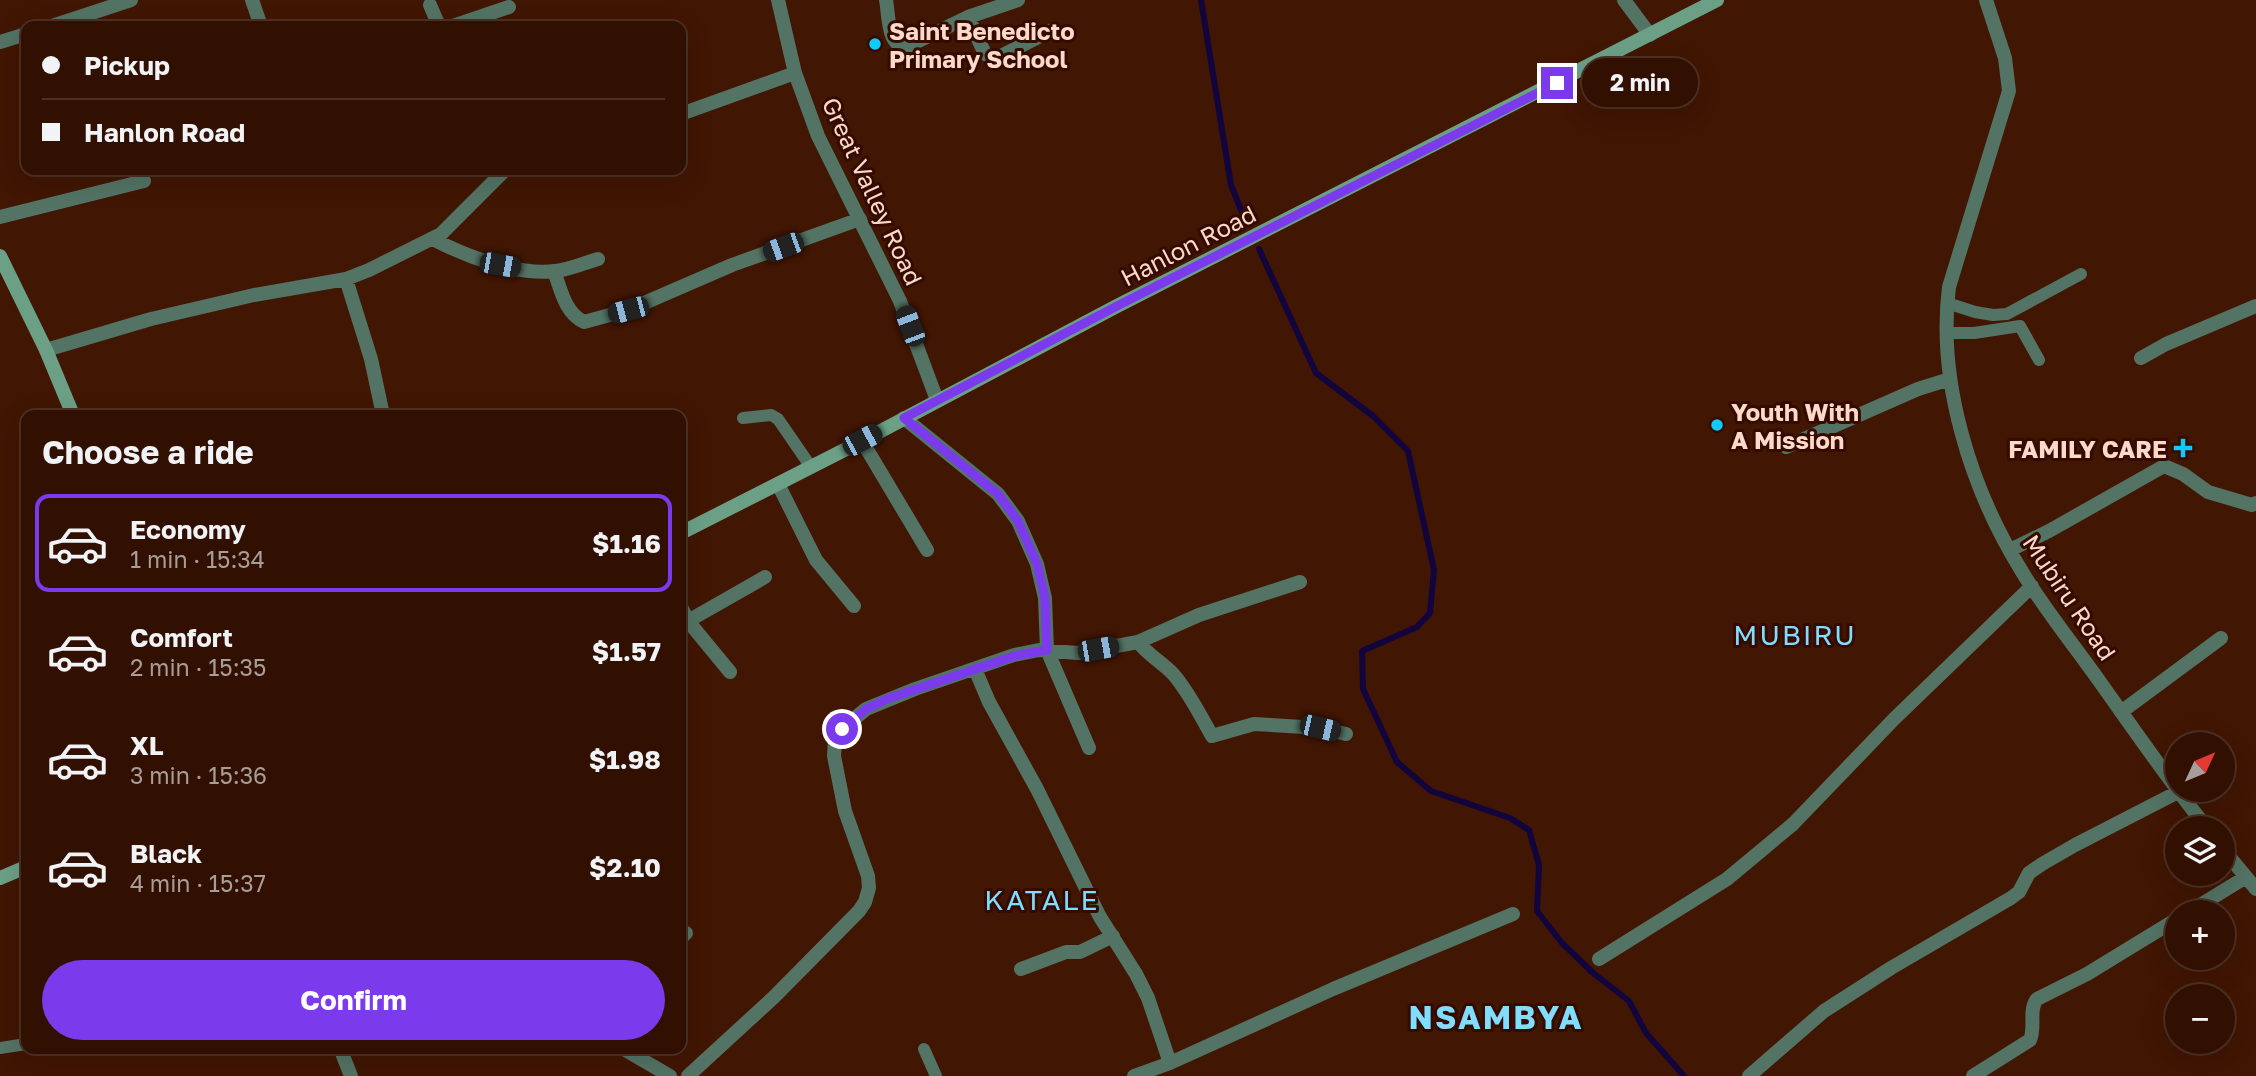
<!DOCTYPE html>
<html lang="en">
<head>
<meta charset="utf-8">
<style>
  :root { --surface:#311002; --page:#3d1e11; --text:#f1f3f6; --muted:#a89d99; --line:#4c3024; --accent:#7c3aed }
  body { margin:0; font-family:"Golos Text",sans-serif; background:var(--page); color:var(--text); height:100vh; display:flex; flex-direction:column; font-size:26px; white-space:nowrap }
  * { box-sizing:border-box; margin:0 }
  p { font-size:23px; color:var(--muted) }
  .icon { flex:none; width:38px; height:38px; fill:none; stroke:currentColor; stroke-width:2; stroke-linecap:round; stroke-linejoin:round }
  .map { position:relative; flex:1; overflow:hidden }
  .side { position:absolute; left:21px; top:410px; width:665px; height:644px; display:flex; flex-direction:column; background:var(--surface); border-radius:14px; box-shadow:0 7px 28px #0002,0 0 0 2px var(--line) }
  .side>* { flex:none }
  .banner { position:absolute; left:21px; top:21px; width:665px; height:154px; border-radius:14px; box-shadow:0 7px 28px #0002,0 0 0 2px var(--line); display:grid; align-content:center; height:154px; padding:0 21px; background:var(--surface) }
  .needle { width:46px; rotate:46deg }
  .buttons { position:absolute; left:2165px; top:732px; display:grid; gap:14px }
  .buttons a { display:grid; place-items:center; width:70px; height:70px; border-radius:50%; background:var(--surface); box-shadow:0 7px 28px #0002,0 0 0 2px var(--line); font-size:35px }
  .end { position:absolute; width:32px; height:32px; margin:-16px; border:9px solid #7c3aed; background:#fff; box-shadow:0 0 0 4px #fff }
  .from { border-radius:50% }
  .bubble { position:absolute; height:49px; border-radius:24px; background:var(--surface); box-shadow:0 7px 28px #0002,0 0 0 2px var(--line); font-size:23px; font-weight:700; line-height:49px; text-align:center }
  .car { position:absolute; width:21px; height:42px; margin:-21px -10px; border-radius:9px; box-shadow:0 0 5px 2px #0007; background:linear-gradient(#222 24%,#8ab4d8 0 40%,#222 0 76%,#8ab4d8 0 86%,#222 0) }
  .banner b { display:flex; align-items:center; gap:24px; height:66px; font-size:26px }
  .banner b+b { border-top:2px solid var(--line) }
  .banner i { width:18px; height:18px; background:var(--text) }
  ul { padding:0; list-style:none }
  li { display:flex; align-items:center; gap:21px; height:98px; margin:0 14px 10px; padding:0 7px; border:4px solid transparent; border-radius:14px }
  li div { flex:1 }
  li b { display:block; font-size:26px }
  li em { font-style:normal; font-weight:700 }
  li.on { border-color:var(--accent) }
  li>.icon { width:63px; height:63px; stroke-width:1.5 }
  h2 { padding:0 21px; font-size:32px; line-height:84px }
  .primary-button { display:flex; gap:14px; margin-top:auto; padding:14px 21px }
  .primary-button a { flex:1; height:80px; border-radius:42px; background:var(--accent); color:#fff; font-size:28px; font-weight:700; line-height:80px; text-align:center }
  .map>svg:first-child { display:block }
  .lines { fill:none; stroke-linecap:round; stroke-linejoin:round }
  .stream { stroke:#12043d; stroke-width:6 }
  .service { stroke:#537364; stroke-width:12 }
  .minor { stroke:#537364; stroke-width:14 }
  .secondary { stroke:#6ba087; stroke-width:14 }
  .route { stroke:#7c3aed; stroke-width:9 }
  .poi-dot { fill:#0fcafa; stroke:#350b00; stroke-width:2.5 }
  .labels { text-anchor:middle; dominant-baseline:central; stroke-width:6; stroke-linejoin:round; paint-order:stroke }
  .poi-label { font-size:24px; font-weight:bold; fill:#fdd9ca; stroke:#350b00; text-anchor:start }
  .street-label { font-size:24px; fill:#fdd9ca; stroke:#350b00 }
  .quarter-label { font-size:28px; letter-spacing:2px; fill:#80ddfe; stroke:#350b00 }
  .district-label { font-size:32px; font-weight:bold; letter-spacing:2px; fill:#80ddfe; stroke:#350b00 }
</style>
</head>
<body>
<div class="map">
<svg width="2256" height="1076" viewBox="0 0 2256 1076">
  <rect width="100%" height="100%" fill="#411603"/>
  <g class="lines">
    <!-- stream -->
    <path class="stream" d="M1201,0L1231,185L1246,222
      M1259,249L1316,373L1373,416L1408,451L1434,570L1430,613L1417,627L1362,651L1363,689L1397,762L1431,791L1510,818L1529,830L1539,865L1537,911L1562,943L1592,972L1629,1001L1646,1033L1684,1076"/>
    <!-- service -->
    <path class="service" d="M1947,303L1975,312L1993,315L2007,314L2081,274
      M1947,333H1974L2020,326L2039,360
      M743,418L771,415L778,419L811,467
      M0,1048L26,1044
      M924,1049L936,1076"/>
    <!-- minor -->
    <path class="minor" d="M252,0L261,26
      M778,0L795,73L818,136L900,301L937,400
      M886,0C889,15 887,46 906,47L968,17L1018,0
      M1624,0L1650,35
      M1986,0L2005,58L2009,91L1949,287C1937,382 1971,489 2021,570C2044,609 2074,645 2100,682C2135,731 2169,781 2207,828
      M430,5L439,26
      M968,17L985,54L995,59L1054,29
      M52,26L131,0
      M453,26L509,7
      M0,42L26,34
      M681,114L795,73
      M0,217L144,181
      M433,239C465,256 517,276 555,271C569,270 584,263 598,259
      M554,271C561,290 565,313 584,322L628,310L732,265L860,219
      M346,279L371,359L383,415
      M46,350L151,319L254,295L346,279L369,270L441,234L505,170
      M2141,358L2166,344L2256,306
      M904,418L998,494L1018,521L1037,564L1045,598L1047,650L1089,748
      M862,441L927,550
      M1786,447L1918,389L1950,379
      M778,484L816,560L854,606
      M2010,550L2049,531L2164,466L2183,474L2208,492L2252,505L2256,503
      M681,607L688,621L730,672
      M688,621L765,577
      M1138,642C1148,655 1163,663 1174,675C1190,694 1200,715 1212,736L1254,724L1320,728L1346,734
      M975,669L989,702L1037,789L1100,917L1136,974L1148,998L1170,1063
      M2121,712L2221,638
      M2222,848L2256,889
      M2189,912L2246,877
      M681,938L686,933
      M1599,959L1727,879L1793,824L1894,719L2032,586
      M1021,969L1066,952H1080L1113,936
      M340,1048L351,1076
      M622,1048L670,1076
      M688,1076L774,997L859,911L865,902L869,888L868,876L845,811L834,756L835,740L842,729L866,709L915,689L1014,655L1039,650L1078,653L1138,642L1199,615L1300,582
      M1134,1076L1170,1063L1333,989L1513,914
      M1749,1076L1824,1011L1891,968L2011,898L2019,892L2029,873L2042,864L2075,845L2178,792
      M1973,1076L2030,1040C2036,1027 2028,1011 2037,999L2087,974L2177,919"/>
    <!-- secondary -->
    <path class="secondary" d="M0,256L46,350L73,415
      M681,533L862,441L1117,306L1717,0
      M0,878L26,867"/>
  </g>
  <g class="lines">
    <!-- route -->
    <path class="route" d="M842,729L866,709L887,699L1014,656L1047,650L1045,598L1037,564L1018,521L998,494L904,418L1117,306L1557,83"/>
  </g>
  <!-- markers -->
  <g class="poi-dot">
    <circle cx="875" cy="44" r="7"/>
    <circle cx="1717" cy="425" r="7"/>
    <path d="M2179.5 437.5h7v7h7v7h-7v7h-7v-7h-7v-7h7z"/>
  </g>
  <g class="labels">
    <!-- poi labels -->
    <g class="poi-label">
      <text x="889" y="30">Saint Benedicto<tspan x="889" dy="28">Primary School</tspan></text>
      <text x="1731" y="411">Youth With<tspan x="1731" dy="28">A Mission</tspan></text>
      <text x="2167" y="448" text-anchor="end">FAMILY CARE</text>
    </g>
    <!-- street labels -->
    <g class="street-label">
      <text transform="translate(873 191) rotate(65)">Great Valley Road</text>
      <text transform="translate(1188 245) rotate(-27)">Hanlon Road</text>
      <text transform="translate(2070 597) rotate(56)">Mubiru Road</text>
    </g>
    <!-- quarter labels -->
    <g class="quarter-label">
      <text x="1795" y="634">MUBIRU</text>
      <text x="1042" y="899">KATALE</text>
    </g>
    <!-- district labels -->
    <g class="district-label">
      <text x="1496" y="1017">NSAMBYA</text>
    </g>
  </g>
</svg>
<div class="buttons">
<a><svg class="needle" viewBox="-14 -14 28 28"><path d="M0-13l5 13h-10z" fill="#e53935"/><path d="M0 13l5-13h-10z" fill="#a89d99"/></svg></a>
<a><svg class="icon" aria-label="layers" viewBox="0 0 24 24"><path d="M12 4l9 5-9 5-9-5zM3 14l9 5 9-5"/></svg></a>
<a>+</a>
<a>−</a>
</div>
<i class="end from" style="left:842px;top:729px"></i>
<i class="end" style="left:1557px;top:83px"></i>
<div class="bubble" style="left:1582px;top:58px;width:116px">2 min</div>
<i class="car" style="left:783px;top:247px;rotate:250deg"></i>
<i class="car" style="left:500px;top:265px;rotate:100deg"></i>
<i class="car" style="left:628px;top:310px;rotate:255deg"></i>
<i class="car" style="left:910px;top:326px;rotate:339deg"></i>
<i class="car" style="left:862px;top:440px;rotate:62deg"></i>
<i class="car" style="left:1098px;top:649px;rotate:80deg"></i>
<i class="car" style="left:1320px;top:728px;rotate:103deg"></i>
<div class="banner">
<b><i class="from"></i>Pickup</b>
<b><i></i>Hanlon Road</b>
</div>
<section class="side">
<h2>Choose a ride</h2>
<ul>
<li class="on"><svg class="icon" aria-label="car" viewBox="0 0 24 24"><path d="M5 17H2v-5l4-1 3-4h7l3 4 3 1v5h-3M9 17h6M6 11h13"/><circle cx="7" cy="17" r="2"/><circle cx="17" cy="17" r="2"/></svg><div><b>Economy</b><p>1 min · 15:34</p></div><em>$1.16</em></li>
<li><svg class="icon" aria-label="car" viewBox="0 0 24 24"><path d="M5 17H2v-5l4-1 3-4h7l3 4 3 1v5h-3M9 17h6M6 11h13"/><circle cx="7" cy="17" r="2"/><circle cx="17" cy="17" r="2"/></svg><div><b>Comfort</b><p>2 min · 15:35</p></div><em>$1.57</em></li>
<li><svg class="icon" aria-label="car" viewBox="0 0 24 24"><path d="M5 17H2v-5l4-1 3-4h7l3 4 3 1v5h-3M9 17h6M6 11h13"/><circle cx="7" cy="17" r="2"/><circle cx="17" cy="17" r="2"/></svg><div><b>XL</b><p>3 min · 15:36</p></div><em>$1.98</em></li>
<li><svg class="icon" aria-label="car" viewBox="0 0 24 24"><path d="M5 17H2v-5l4-1 3-4h7l3 4 3 1v5h-3M9 17h6M6 11h13"/><circle cx="7" cy="17" r="2"/><circle cx="17" cy="17" r="2"/></svg><div><b>Black</b><p>4 min · 15:37</p></div><em>$2.10</em></li>
</ul>
<div class="primary-button"><a>Confirm</a></div>
</section>
</div>
</body>
</html>
